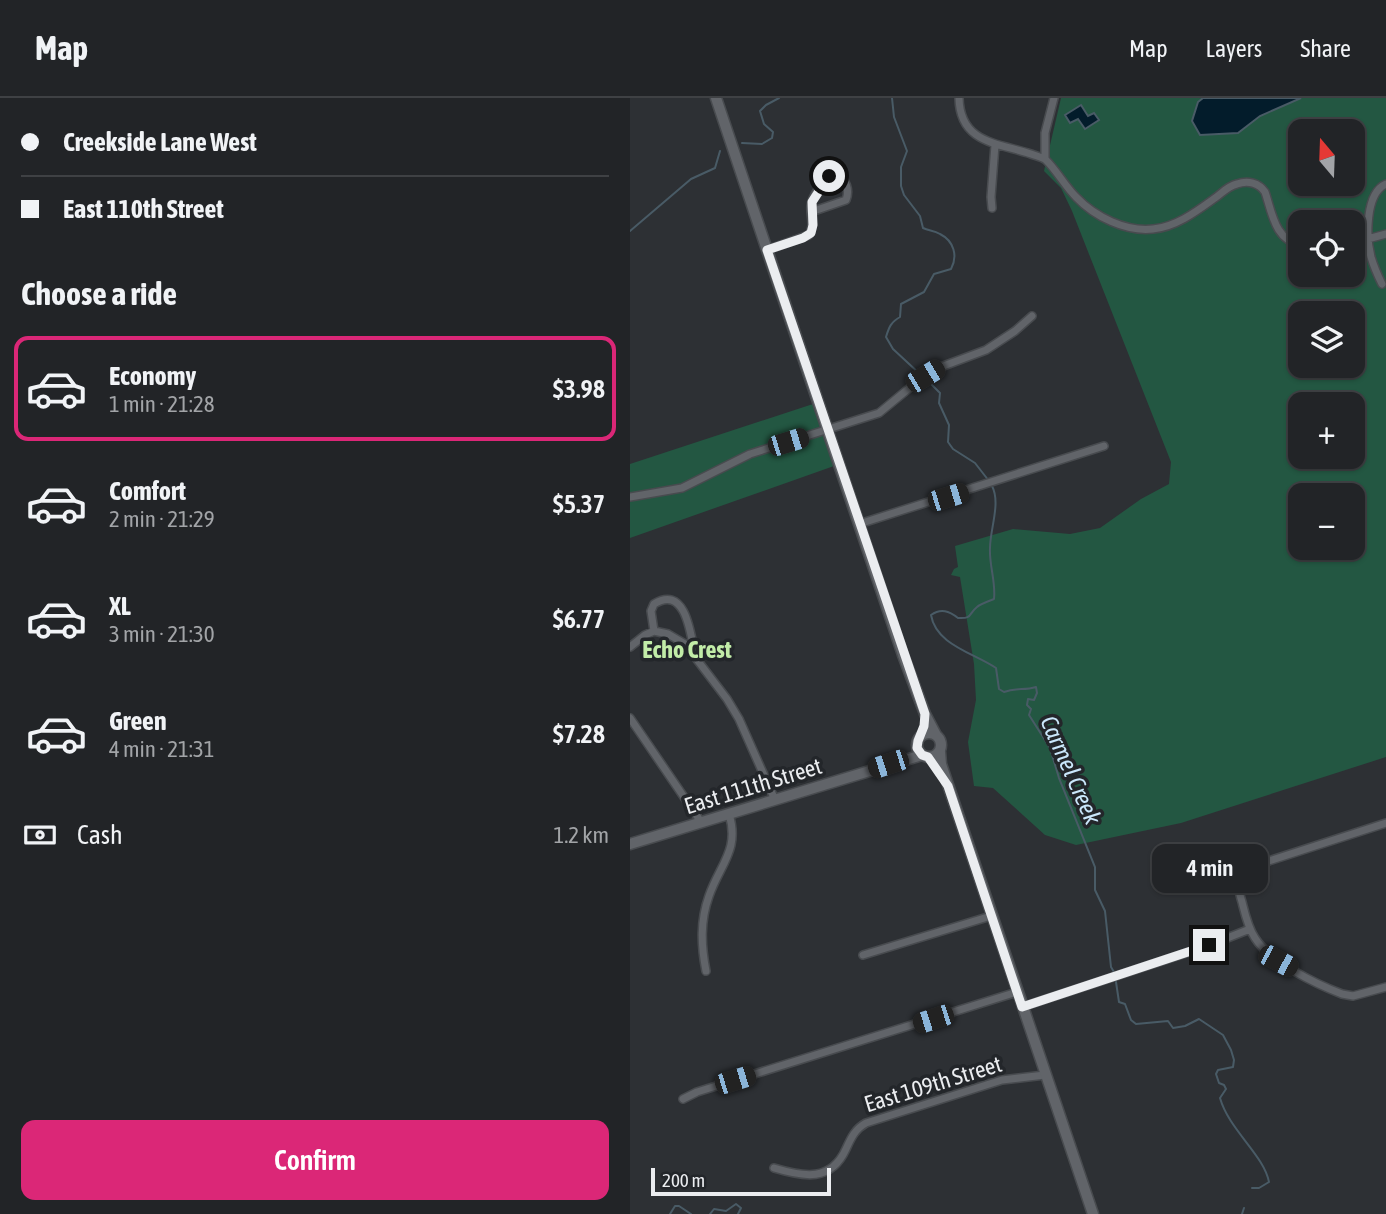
<!DOCTYPE html>
<html lang="en">
<head>
<meta charset="utf-8">
<style>
  :root { --surface:#222427; --page:#2a2c2f; --text:#f1f3f6; --muted:#a2a4a7; --line:#3f4144; --accent:#db2777 }
  body { margin:0; font-family:"Asap Condensed",sans-serif; background:var(--page); color:var(--text); height:100vh; display:flex; flex-direction:column; font-size:26px; white-space:nowrap }
  * { box-sizing:border-box; margin:0 }
  p { font-size:23px; color:var(--muted) }
  .icon { flex:none; width:38px; height:38px; fill:none; stroke:currentColor; stroke-width:2; stroke-linecap:round; stroke-linejoin:round }
  .map { position:relative; flex:1; overflow:hidden }
  .details { display:flex; flex-direction:column; background:var(--surface); width:630px }
  .details>* { flex:none }
  .guide { display:grid; align-content:center; height:154px; padding:0 21px; background:var(--surface) }
  .needle { width:46px; rotate:341deg }
  .tools { position:absolute; left:658px; top:21px; display:grid; gap:14px }
  .tools a { display:grid; place-items:center; width:77px; height:77px; border-radius:14px; background:var(--surface); box-shadow:0 2px 5px #0004,0 0 0 2px var(--line); font-size:35px }
  .scale { position:absolute; left:21px; bottom:18px; width:180px; box-sizing:border-box; padding-left:7px; border:4px solid #ebedf0; border-top:0; font-size:19px; line-height:24px; white-space:nowrap; color:#ebedf0; -webkit-text-stroke:5px #23262a; paint-order:stroke }
  .end { position:absolute; width:32px; height:32px; margin:-16px; border:9px solid #ebedf0; background:#111; box-shadow:0 0 0 4px #111 }
  .from { border-radius:50% }
  .bubble { position:absolute; height:49px; border-radius:14px; background:var(--surface); box-shadow:0 2px 5px #0004,0 0 0 2px var(--line); font-size:23px; font-weight:600; line-height:49px; text-align:center }
  .car { position:absolute; width:21px; height:42px; margin:-21px -10px; border-radius:9px; box-shadow:0 0 5px 2px #0007; background:linear-gradient(#222 24%,#8ab4d8 0 40%,#222 0 76%,#8ab4d8 0 86%,#222 0) }
  .guide b { display:flex; align-items:center; gap:24px; height:66px; font-size:26px }
  .guide b+b { border-top:2px solid var(--line) }
  .guide i { width:18px; height:18px; background:var(--text) }
  ul { padding:0; list-style:none }
  li { display:flex; align-items:center; gap:21px; height:105px; margin:0 14px 10px; padding:0 7px; border:4px solid transparent; border-radius:14px }
  li div { flex:1 }
  li b { display:block; font-size:26px }
  li em { font-style:normal; font-weight:600 }
  li.on { border-color:var(--accent) }
  li>.icon { width:63px; height:63px; stroke-width:1.5 }
  h2 { padding:0 21px; font-size:32px; line-height:84px }
  .pay { display:flex; align-items:center; gap:18px; height:77px; padding:0 21px; font-size:26px }
  .pay p { margin-inline-start:auto }
  .cta { display:flex; gap:14px; margin-top:auto; padding:14px 21px }
  .cta a { flex:1; height:80px; border-radius:14px; background:var(--accent); color:#fff; font-size:28px; font-weight:600; line-height:80px; text-align:center }
  header { display:flex; align-items:center; gap:42px; box-sizing:border-box; height:98px; padding:0 35px; background:var(--surface); border-bottom:2px solid var(--line) }
  header strong { font-size:33px }
  nav { display:flex; gap:38px; margin-inline-start:auto; font-size:24px }
  main { display:flex; flex:1; min-height:0 }
  .map>svg:first-child { display:block }
  .green { fill:#235742; fill-rule:evenodd }
  .water { fill:#031c2b; stroke:#495b66; stroke-width:2 }
  .lines { fill:none; stroke-linecap:round; stroke-linejoin:round }
  .stream { stroke:#495b66; stroke-width:2 }
  .minor-casing { stroke:#484b4f; stroke-width:10 }
  .secondary-casing { stroke:#484b4f; stroke-width:13 }
  .minor { stroke:#616469; stroke-width:7 }
  .secondary { stroke:#616469; stroke-width:10 }
  .route { stroke:#ebedf0; stroke-width:9 }
  .labels { text-anchor:middle; dominant-baseline:central; stroke-width:7; stroke-linejoin:round; paint-order:stroke }
  .street-label { font-size:23px; fill:#ebedf0; stroke:#23262a }
  .neighbourhood-label { font-size:24px; font-weight:bold; fill:#c2eca8; stroke:#23262a }
  .water-label { font-size:24px; font-style:italic; fill:#cae7fb; stroke:#23262a }
</style>
</head>
<body>
<header>
<strong>Map</strong>
<nav><a>Map</a><a>Layers</a><a>Share</a></nav>
</header>
<main>
<section class="details">
<div class="guide">
<b><i class="from"></i>Creekside Lane West</b>
<b><i></i>East 110th Street</b>
</div>
<h2>Choose a ride</h2>
<ul>
<li class="on"><svg class="icon" aria-label="car" viewBox="0 0 24 24"><path d="M5 17H2v-5l4-1 3-4h7l3 4 3 1v5h-3M9 17h6M6 11h13"/><circle cx="7" cy="17" r="2"/><circle cx="17" cy="17" r="2"/></svg><div><b>Economy</b><p>1 min · 21:28</p></div><em>$3.98</em></li>
<li><svg class="icon" aria-label="car" viewBox="0 0 24 24"><path d="M5 17H2v-5l4-1 3-4h7l3 4 3 1v5h-3M9 17h6M6 11h13"/><circle cx="7" cy="17" r="2"/><circle cx="17" cy="17" r="2"/></svg><div><b>Comfort</b><p>2 min · 21:29</p></div><em>$5.37</em></li>
<li><svg class="icon" aria-label="car" viewBox="0 0 24 24"><path d="M5 17H2v-5l4-1 3-4h7l3 4 3 1v5h-3M9 17h6M6 11h13"/><circle cx="7" cy="17" r="2"/><circle cx="17" cy="17" r="2"/></svg><div><b>XL</b><p>3 min · 21:30</p></div><em>$6.77</em></li>
<li><svg class="icon" aria-label="car" viewBox="0 0 24 24"><path d="M5 17H2v-5l4-1 3-4h7l3 4 3 1v5h-3M9 17h6M6 11h13"/><circle cx="7" cy="17" r="2"/><circle cx="17" cy="17" r="2"/></svg><div><b>Green</b><p>4 min · 21:31</p></div><em>$7.28</em></li>
</ul>
<div class="pay"><svg class="icon" aria-label="cash" viewBox="0 0 24 24"><path d="M3 7h18v10H3z"/><circle cx="12" cy="12" r="2"/></svg>Cash<p>1.2 km</p></div>
<div class="cta"><a>Confirm</a></div>
</section>
<div class="map">
<svg width="756" height="1116" viewBox="0 0 756 1116">
  <rect width="100%" height="100%" fill="#2d3034"/>
  <!-- green -->
  <path class="green" d="M431,0H756V659L551,725L446,747L415,737L363,690L344,688L338,644L346,602L344,566L330,479L321,477L324,471L328,469L325,448L383,431L440,436L470,430L511,401L539,386L541,364L442,113L431,90L414,73ZM670,33H723V86H670ZM670,124H723V177H670ZM670,215H723V268H670ZM670,306H723V359H670ZM670,397H723V450H670Z
    M183,306L204,368L0,440V366Z"/>
  <!-- water -->
  <path class="water" d="M573,0H671L630,18L608,35L570,37L562,23L568,4Z
    M451,7L458,18L464,15L469,22L455,31L448,21L440,25L435,17Z"/>
  <g class="lines">
    <!-- stream -->
    <path class="stream" d="M262,0L264,19L277,53L271,69V88L274,97L290,118L293,130C299,133 304,132 310,136C324,143 328,158 321,171L304,176L294,194L271,206L270,219C261,224 259,229 256,239L263,251L291,277
      M112,45L132,46L142,40L143,34L134,26L130,13L136,7L149,0
      M0,133L61,81L85,70L90,53
      M295,280L310,295L309,305L319,327L318,344L323,351L345,365L359,383
      M362,388C371,405 360,431 360,450C359,467 366,484 364,501C359,503 350,506 347,509C338,516 343,521 328,520C319,513 311,510 301,517C306,547 344,555 366,570L369,591L374,594C387,589 394,593 406,589L407,595L404,602L398,601L397,607L401,611L399,617L420,650L429,680L465,769V792L475,813L481,869L484,874
      M486,884L489,904L495,906L501,922L506,926L538,923L543,930L555,928L569,921L593,937L601,952L604,962L603,969L588,972L586,976L589,985L594,987L596,991L590,1000C599,1032 634,1057 639,1084L629,1090H622
      M40,1116L45,1108H49L61,1116
      M80,1116L84,1111L96,1113L106,1106L111,1110L108,1116
      M612,1116L614,1110"/>
    <!-- minor casing -->
    <g class="minor-casing">
      <path id="minor" d="M329,0C330,46 369,45 401,56C406,58 412,59 416,62C427,73 435,88 446,99C465,119 496,134 523,131C546,129 567,113 585,100C592,95 598,88 607,86C618,82 629,85 635,94C642,114 645,143 670,146
        M415,61V35L424,0
        M362,110L361,99L365,47
        M723,145L756,136
        M137,152L179,137C185,127 180,119 181,108C182,97 192,86 199,78L207,76C216,81 220,92 216,102L181,114
        M752,186C748,178 744,169 741,159C736,140 735,95 756,86
        M0,399L52,390L120,356L249,315L294,278L308,270L356,252L385,233L402,218
        M229,426L474,348
        M24,533L38,536L55,546L97,601L109,621L145,702
        M24,533L21,513L24,506C56,486 61,537 65,558
        M0,549L15,537L24,533
        M0,620L71,724
        M756,725L617,770C604,780 608,790 612,804C615,816 618,830 625,840C640,864 686,886 712,896L723,898L756,889
        M233,857L361,818
        M76,873C71,847 70,823 79,798C90,766 110,752 99,716
        M392,909L577,848L620,831
        M53,1001L67,994L387,894
        M144,1070C174,1079 201,1084 216,1051C221,1040 225,1031 236,1025L372,982L415,977"/>
    </g>
    <!-- secondary casing -->
    <g class="secondary-casing">
      <path id="secondary" d="M86,0L273,557L295,616L306,637
        M287 647a12 12 0 1 1 24 0a12 12 0 1 1-24 0Z
        M310,654L311,666L463,1116
        M0,746L292,657"/>
    </g>
    <!-- minor -->
    <use href="#minor" class="minor"/>
    <!-- secondary -->
    <use href="#secondary" class="secondary"/>
  </g>
  <g class="lines">
    <!-- route -->
    <path class="route" d="M199,78L182,104L183,127L181,135L173,140L137,152L295,616L294,628L288,643L287,650L292,657L298,659L318,688L392,909L579,847"/>
  </g>
  <g class="labels">
    <!-- street labels -->
    <g class="street-label">
      <text transform="translate(123 688) rotate(-17)">East 111th Street</text>
      <text transform="translate(303 986) rotate(-17)">East 109th Street</text>
    </g>
    <!-- neighbourhood labels -->
    <g class="neighbourhood-label">
      <text x="57" y="551">Echo Crest</text>
    </g>
    <!-- water labels -->
    <g class="water-label">
      <text transform="translate(441 672) rotate(66)">Carmel Creek</text>
    </g>
  </g>
</svg>
<div class="tools">
<a><svg class="needle" viewBox="-14 -14 28 28"><path d="M0-13l5 13h-10z" fill="#e53935"/><path d="M0 13l5-13h-10z" fill="#a2a4a7"/></svg></a>
<a><svg class="icon" aria-label="locate" viewBox="0 0 24 24"><circle cx="12" cy="12" r="6"/><path d="M12 2v4M12 18v4M2 12h4M18 12h4"/></svg></a>
<a><svg class="icon" aria-label="layers" viewBox="0 0 24 24"><path d="M12 4l9 5-9 5-9-5zM3 14l9 5 9-5"/></svg></a>
<a>+</a>
<a>−</a>
</div>
<div class="scale">200 m</div>
<i class="end from" style="left:199px;top:78px"></i>
<i class="end" style="left:579px;top:847px"></i>
<div class="bubble" style="left:522px;top:746px;width:116px">4 min</div>
<i class="car" style="left:295px;top:278px;rotate:59deg"></i>
<i class="car" style="left:158px;top:344px;rotate:73deg"></i>
<i class="car" style="left:318px;top:399px;rotate:73deg"></i>
<i class="car" style="left:258px;top:666px;rotate:252deg"></i>
<i class="car" style="left:648px;top:863px;rotate:118deg"></i>
<i class="car" style="left:303px;top:921px;rotate:252deg"></i>
<i class="car" style="left:105px;top:982px;rotate:73deg"></i>
</div>
</main>
</body>
</html>
